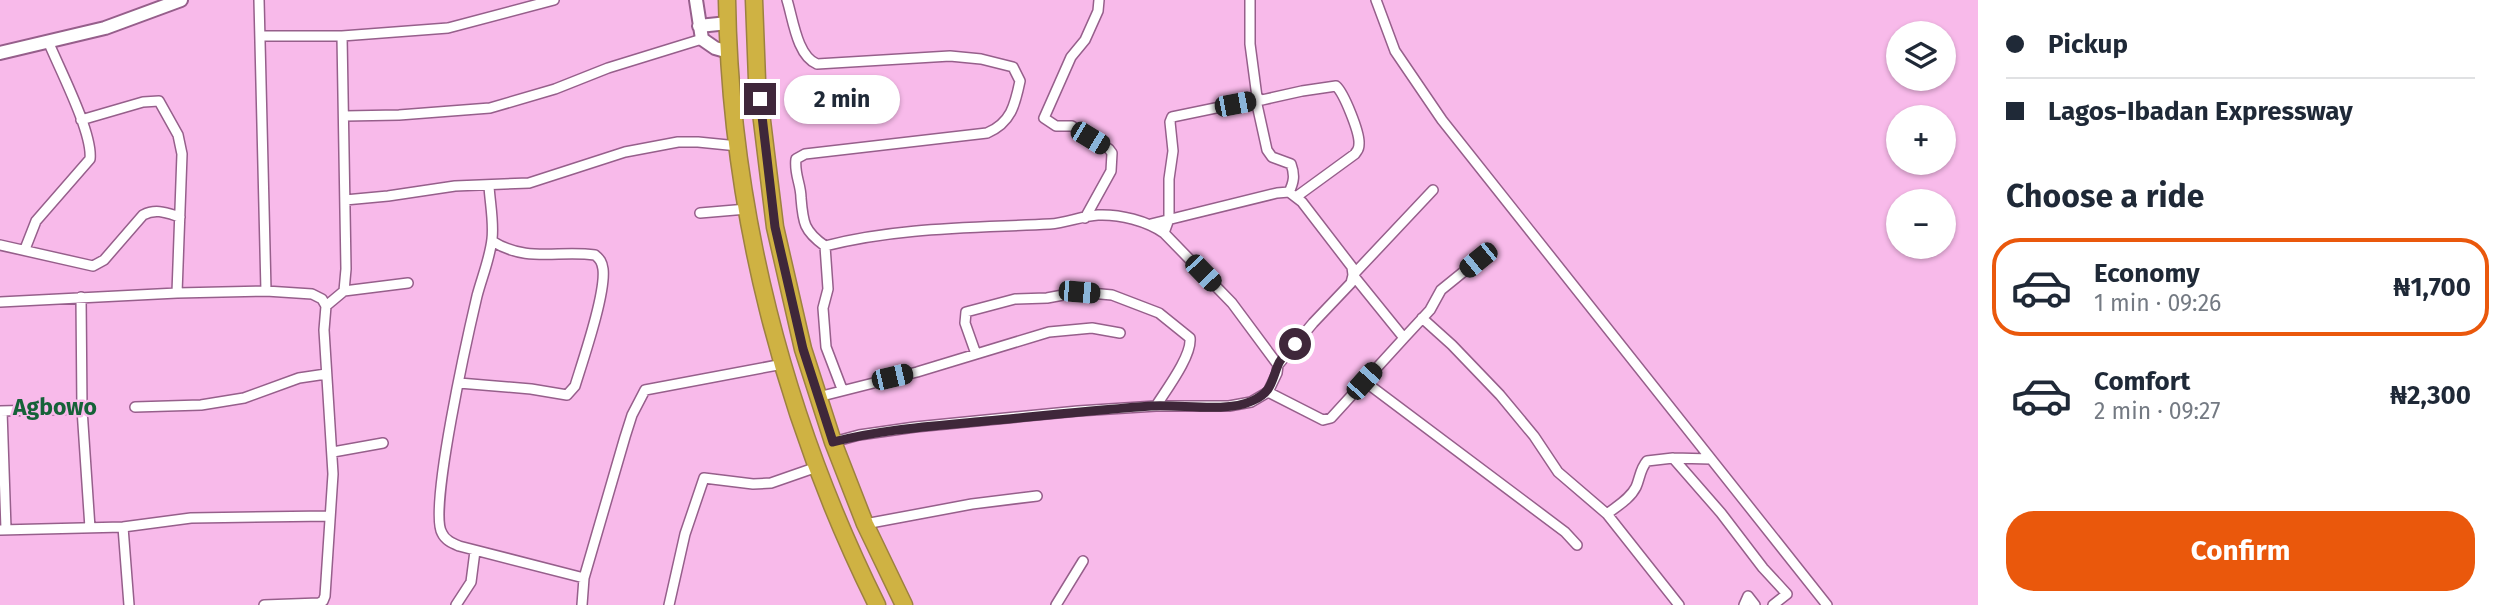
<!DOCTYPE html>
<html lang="en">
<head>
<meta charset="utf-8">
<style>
  :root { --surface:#fff; --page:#f6f6f7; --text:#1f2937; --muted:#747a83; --line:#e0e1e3; --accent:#ea580c }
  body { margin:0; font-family:"Fira Sans",sans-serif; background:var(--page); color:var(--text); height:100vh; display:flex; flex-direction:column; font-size:26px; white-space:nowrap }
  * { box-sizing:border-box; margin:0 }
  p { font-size:23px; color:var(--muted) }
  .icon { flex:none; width:38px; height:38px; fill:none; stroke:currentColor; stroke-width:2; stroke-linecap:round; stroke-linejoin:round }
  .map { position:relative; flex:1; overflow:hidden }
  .sheet { display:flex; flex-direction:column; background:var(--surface); width:525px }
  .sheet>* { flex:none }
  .banner { display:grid; align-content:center; height:154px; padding:0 28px; background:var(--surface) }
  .buttons { position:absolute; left:1886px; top:21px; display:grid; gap:14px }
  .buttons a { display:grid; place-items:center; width:70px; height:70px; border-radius:50%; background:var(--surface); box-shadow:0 2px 5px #0004; font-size:35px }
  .end { position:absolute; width:32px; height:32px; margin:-16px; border:9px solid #3f273a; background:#fff; box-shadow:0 0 0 4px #fff }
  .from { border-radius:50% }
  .bubble { position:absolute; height:49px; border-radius:24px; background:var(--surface); box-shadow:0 2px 5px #0004; font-size:23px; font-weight:700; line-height:49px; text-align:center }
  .car { position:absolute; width:21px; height:42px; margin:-21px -10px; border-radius:9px; box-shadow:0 0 5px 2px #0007; background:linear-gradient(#222 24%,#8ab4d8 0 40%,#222 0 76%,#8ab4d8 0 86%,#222 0) }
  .banner b { display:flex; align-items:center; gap:24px; height:66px; font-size:26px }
  .banner b+b { border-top:2px solid var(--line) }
  .banner i { width:18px; height:18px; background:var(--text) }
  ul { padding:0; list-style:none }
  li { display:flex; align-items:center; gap:21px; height:98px; margin:0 14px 10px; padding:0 14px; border:4px solid transparent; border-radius:28px }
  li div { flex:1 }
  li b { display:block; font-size:26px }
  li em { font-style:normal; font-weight:700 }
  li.current { border-color:var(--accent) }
  li>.icon { width:63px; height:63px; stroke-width:1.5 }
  h2 { padding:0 28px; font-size:32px; line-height:84px }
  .primary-button { display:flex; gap:14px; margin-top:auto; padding:14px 28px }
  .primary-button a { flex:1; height:80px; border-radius:28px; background:var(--accent); color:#fff; font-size:28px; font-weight:700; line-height:80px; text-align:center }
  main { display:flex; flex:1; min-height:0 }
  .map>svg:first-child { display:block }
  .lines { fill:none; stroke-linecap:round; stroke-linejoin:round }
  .street-casing { stroke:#965f8b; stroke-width:12 }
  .secondary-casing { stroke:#965f8b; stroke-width:16 }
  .highway-casing { stroke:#9d8140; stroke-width:19 }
  .street { stroke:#fff; stroke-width:9 }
  .secondary { stroke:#fff; stroke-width:12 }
  .highway { stroke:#cfb243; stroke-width:16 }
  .route { stroke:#3f273a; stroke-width:9 }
  .labels { text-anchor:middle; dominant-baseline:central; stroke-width:5; stroke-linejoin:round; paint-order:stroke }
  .neighbourhood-label { font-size:23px; font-weight:bold; fill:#156238; stroke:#f8baea }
</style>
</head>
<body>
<main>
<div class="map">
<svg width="1978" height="605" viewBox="0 0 1978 605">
  <rect width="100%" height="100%" fill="#f8baea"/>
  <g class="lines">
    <!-- street casing -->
    <g class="street-casing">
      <path id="street" d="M259,0L266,291
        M787,0C793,19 797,56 817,64L950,56L981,59L1013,67L1020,81C1015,105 1011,123 987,133L805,154L796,159C794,174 801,184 801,198C803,223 804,231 825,246L828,289L823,308L826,347L842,389
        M1250,0V44L1257,97L1262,100L1302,91L1336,86C1344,93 1360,133 1359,144C1359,150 1358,149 1355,154L1296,197
        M1376,0L1395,51L1442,120L1827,605
        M260,36H342L448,28L554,0
        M342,36L346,269L344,291
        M1256,100L1267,150L1272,157L1291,164C1295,175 1294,182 1289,192
        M345,116L399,115L490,108L555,89L608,68L702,39
        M81,120L143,102L159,101L178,135L182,154L177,293
        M489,186C490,203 494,222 492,239C490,258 482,277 477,296C469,330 428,511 442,533C445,540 452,543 459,546L584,578
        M345,200L388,196L455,186L529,183L625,152L678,142H698L738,146
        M700,213L747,209
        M1085,218L1111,171L1112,153L1109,149L1072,126H1056L1044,118L1071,57L1085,40L1098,11L1099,0
        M1151,224L1277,193L1289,192L1302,202L1352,267L1353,275L1351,283L1313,323L1278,365
        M1164,233L1169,219V179L1173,151L1170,122L1172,117L1259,99
        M0,245L93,266L104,260L143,215C156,208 167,213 180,217
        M825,246C898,227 975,228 1050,224C1066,223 1082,216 1098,215C1120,214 1147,221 1164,233L1232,303L1278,365L1277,373L1268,392L1323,420L1331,418L1404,338L1353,275L1433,190
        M25,249L36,221L90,159C93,133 59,68 48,41
        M81,297L82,409L90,528
        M0,302L177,293L266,291L312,294L322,299L326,306
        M1422,318L1452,345L1500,395L1534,436L1558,472L1607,514L1679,605
        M1404,338L1430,310L1441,290L1478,260
        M976,354L965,323L966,312L1015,299L1047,298L1079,292L1112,295L1159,313L1190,338C1192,356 1166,390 1156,406
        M1364,381L1565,532L1577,545
        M459,383L531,389L567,395L575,386C583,360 606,293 603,269C602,262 600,259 595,255C557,250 527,263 492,241
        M818,397L917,372L1049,332L1092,328L1120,333
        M135,407L201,405L244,398L299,378L326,374
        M0,411L82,409
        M2,411L6,529
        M833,442L859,435L915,427L1078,411L1156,406H1229L1251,402L1268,392
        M333,452L383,443
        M1673,458L1721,513L1763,568L1787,594L1773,605
        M1607,514C1617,506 1630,499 1636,487C1640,478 1640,469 1647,461L1673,458L1711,459
        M865,524L972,504L1037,496
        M123,527L129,605
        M0,530L123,527L191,518L329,516
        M264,605L319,603L323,601L325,596L333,474L324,330L326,306L344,291L408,283
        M456,605L471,582L475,551
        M582,605L584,578L625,437L632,415L645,390L783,364
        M669,605L685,534L704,478L753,484L771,483L817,467
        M1056,605L1083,561
        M1744,605L1748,596L1755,605"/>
    </g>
    <!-- secondary casing -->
    <g class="secondary-casing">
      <path id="secondary" d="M696,0L702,39L715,48L729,52
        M699,26L728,23
        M0,53L105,28L181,0"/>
    </g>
    <!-- highway casing -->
    <g class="highway-casing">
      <path id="highway" d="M727,0C730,209 784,418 877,605
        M754,0L757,80L775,227L803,349L833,442L865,524L904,605"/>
    </g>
    <!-- street -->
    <use href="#street" class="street"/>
    <!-- secondary -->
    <use href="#secondary" class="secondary"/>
    <!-- highway -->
    <use href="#highway" class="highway"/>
  </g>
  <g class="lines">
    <!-- route -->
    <path class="route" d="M760,99L775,227L803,349L833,442C883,429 935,426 986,421C1041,416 1096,410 1151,406C1181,404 1225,413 1252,401C1272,392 1271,382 1278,365C1281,357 1290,350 1295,344"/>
  </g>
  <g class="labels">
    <!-- neighbourhood labels -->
    <g class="neighbourhood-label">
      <text x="55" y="407">Agbowo</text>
    </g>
  </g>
</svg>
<div class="buttons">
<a><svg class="icon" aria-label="layers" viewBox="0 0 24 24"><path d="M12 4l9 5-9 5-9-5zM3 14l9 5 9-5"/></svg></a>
<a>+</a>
<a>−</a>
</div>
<i class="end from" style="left:1295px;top:344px"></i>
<i class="end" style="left:760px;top:99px"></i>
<div class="bubble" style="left:784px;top:75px;width:116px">2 min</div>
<i class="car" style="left:1235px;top:104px;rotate:79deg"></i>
<i class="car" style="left:1090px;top:138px;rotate:121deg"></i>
<i class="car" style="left:1478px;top:260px;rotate:231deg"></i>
<i class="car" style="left:1203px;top:273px;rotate:136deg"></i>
<i class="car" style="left:1079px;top:292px;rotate:95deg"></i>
<i class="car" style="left:892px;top:377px;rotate:77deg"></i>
<i class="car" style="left:1364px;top:381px;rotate:42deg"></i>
</div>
<section class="sheet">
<div class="banner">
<b><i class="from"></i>Pickup</b>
<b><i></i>Lagos-Ibadan Expressway</b>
</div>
<h2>Choose a ride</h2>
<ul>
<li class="current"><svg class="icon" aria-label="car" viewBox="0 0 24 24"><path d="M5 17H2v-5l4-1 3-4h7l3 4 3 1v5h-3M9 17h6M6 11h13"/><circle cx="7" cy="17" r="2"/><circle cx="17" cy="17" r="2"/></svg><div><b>Economy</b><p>1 min · 09:26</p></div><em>₦1,700</em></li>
<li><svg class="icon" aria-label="car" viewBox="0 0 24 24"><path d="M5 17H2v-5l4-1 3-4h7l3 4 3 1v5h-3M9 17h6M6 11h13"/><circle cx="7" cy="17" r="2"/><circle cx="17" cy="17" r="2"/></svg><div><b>Comfort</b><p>2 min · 09:27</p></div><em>₦2,300</em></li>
</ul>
<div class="primary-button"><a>Confirm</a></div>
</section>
</main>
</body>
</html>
